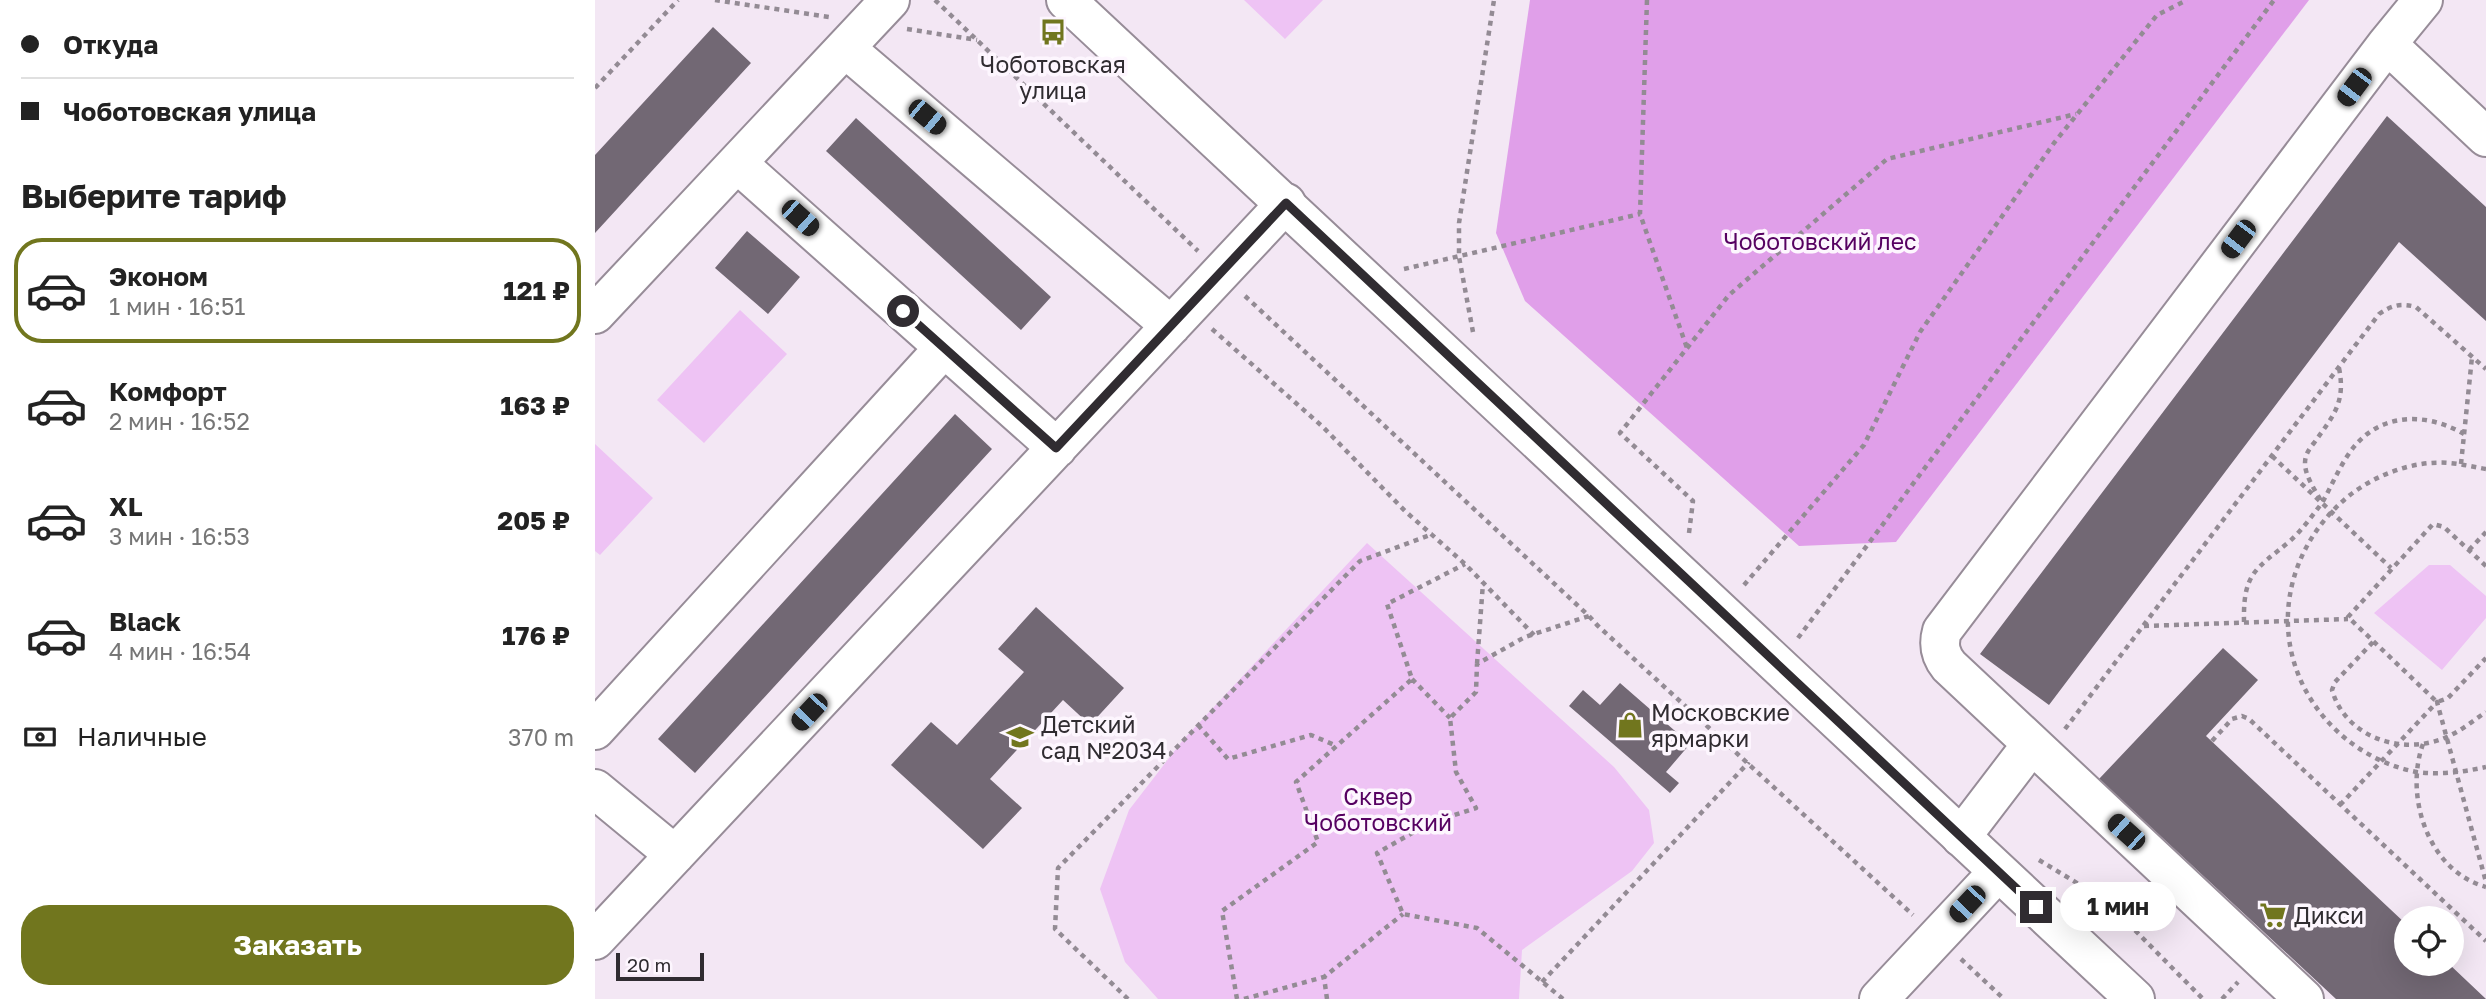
<!DOCTYPE html>
<html lang="ru">
<head>
<meta charset="utf-8">
<style>
  :root { --surface:#fff; --page:#f6f6f6; --text:#222; --muted:#767676; --line:#e0e0e0; --accent:#71761e }
  body { margin:0; font-family:"Golos Text",sans-serif; background:var(--page); color:var(--text); height:100vh; display:flex; flex-direction:column; font-size:26px; white-space:nowrap }
  * { box-sizing:border-box; margin:0 }
  p { font-size:23px; color:var(--muted) }
  .icon { flex:none; width:38px; height:38px; fill:none; stroke:currentColor; stroke-width:2; stroke-linecap:round; stroke-linejoin:round }
  .map { position:relative; flex:1; overflow:hidden }
  .panel { display:flex; flex-direction:column; background:var(--surface); width:595px }
  .panel>* { flex:none }
  .hud { display:grid; align-content:center; height:154px; padding:0 21px; background:var(--surface) }
  .fabs { position:absolute; left:1799px; top:906px; display:grid; gap:14px }
  .fabs a { display:grid; place-items:center; width:70px; height:70px; border-radius:50%; background:var(--surface); box-shadow:0 7px 28px #0002; font-size:35px }
  .scale { position:absolute; left:21px; bottom:18px; width:88px; box-sizing:border-box; padding-left:7px; border:4px solid #302c31; border-top:0; font-size:19px; line-height:24px; white-space:nowrap; color:#302c31; -webkit-text-stroke:5px #fdf6fe; paint-order:stroke }
  .end { position:absolute; width:32px; height:32px; margin:-16px; border:9px solid #302c31; background:#fff; box-shadow:0 0 0 4px #fff }
  .from { border-radius:50% }
  .bubble { position:absolute; height:49px; border-radius:24px; background:var(--surface); box-shadow:0 7px 28px #0002; font-size:23px; font-weight:700; line-height:49px; text-align:center }
  .car { position:absolute; width:21px; height:42px; margin:-21px -10px; border-radius:9px; box-shadow:0 0 5px 2px #0007; background:linear-gradient(#222 24%,#8ab4d8 0 40%,#222 0 76%,#8ab4d8 0 86%,#222 0) }
  .hud b { display:flex; align-items:center; gap:24px; height:66px; font-size:26px }
  .hud b+b { border-top:2px solid var(--line) }
  .hud i { width:18px; height:18px; background:var(--text) }
  ul { padding:0; list-style:none }
  li { display:flex; align-items:center; gap:21px; height:105px; margin:0 14px 10px; padding:0 7px; border:4px solid transparent; border-radius:28px }
  li div { flex:1 }
  li b { display:block; font-size:26px }
  li em { font-style:normal; font-weight:700 }
  li.current { border-color:var(--accent) }
  li>.icon { width:63px; height:63px; stroke-width:1.5 }
  h2 { padding:0 21px; font-size:32px; line-height:84px }
  .pay { display:flex; align-items:center; gap:18px; height:77px; padding:0 21px; font-size:26px }
  .pay p { margin-inline-start:auto }
  .cta { display:flex; gap:14px; margin-top:auto; padding:14px 21px }
  .cta a { flex:1; height:80px; border-radius:28px; background:var(--accent); color:#fff; font-size:28px; font-weight:700; line-height:80px; text-align:center }
  main { display:flex; flex:1; min-height:0 }
  .map>svg:first-child { display:block }
  .green { fill:#eec3f4 }
  .forest { fill:#e09fe9 }
  .building { fill:#726874 }
  .lines { fill:none; stroke-linecap:round; stroke-linejoin:round }
  .minor-casing { stroke:#978c98; stroke-width:42 }
  .major-casing { stroke:#978c98; stroke-width:42 }
  .path { stroke:#938b94; stroke-width:4.5; stroke-dasharray:5 5; stroke-linecap:butt }
  .minor { stroke:#fff; stroke-width:38 }
  .major { stroke:#fff; stroke-width:38 }
  .route { stroke:#302c31; stroke-width:9 }
  .labels { text-anchor:middle; dominant-baseline:central; stroke-width:7; stroke-linejoin:round; paint-order:stroke }
  .poi-label { font-size:23px; fill:#302c31; stroke:#fdf6fe; text-anchor:start }
  .park-label { font-size:23px; fill:#560161; stroke:#fdf6fe }
</style>
</head>
<body>
<main>
<section class="panel">
<div class="hud">
<b><i class="from"></i>Откуда</b>
<b><i></i>Чоботовская улица</b>
</div>
<h2>Выберите тариф</h2>
<ul>
<li class="current"><svg class="icon" aria-label="car" viewBox="0 0 24 24"><path d="M5 17H2v-5l4-1 3-4h7l3 4 3 1v5h-3M9 17h6M6 11h13"/><circle cx="7" cy="17" r="2"/><circle cx="17" cy="17" r="2"/></svg><div><b>Эконом</b><p>1 мин · 16:51</p></div><em>121 ₽</em></li>
<li><svg class="icon" aria-label="car" viewBox="0 0 24 24"><path d="M5 17H2v-5l4-1 3-4h7l3 4 3 1v5h-3M9 17h6M6 11h13"/><circle cx="7" cy="17" r="2"/><circle cx="17" cy="17" r="2"/></svg><div><b>Комфорт</b><p>2 мин · 16:52</p></div><em>163 ₽</em></li>
<li><svg class="icon" aria-label="car" viewBox="0 0 24 24"><path d="M5 17H2v-5l4-1 3-4h7l3 4 3 1v5h-3M9 17h6M6 11h13"/><circle cx="7" cy="17" r="2"/><circle cx="17" cy="17" r="2"/></svg><div><b>XL</b><p>3 мин · 16:53</p></div><em>205 ₽</em></li>
<li><svg class="icon" aria-label="car" viewBox="0 0 24 24"><path d="M5 17H2v-5l4-1 3-4h7l3 4 3 1v5h-3M9 17h6M6 11h13"/><circle cx="7" cy="17" r="2"/><circle cx="17" cy="17" r="2"/></svg><div><b>Black</b><p>4 мин · 16:54</p></div><em>176 ₽</em></li>
</ul>
<div class="pay"><svg class="icon" aria-label="cash" viewBox="0 0 24 24"><path d="M3 7h18v10H3z"/><circle cx="12" cy="12" r="2"/></svg>Наличные<p>370 m</p></div>
<div class="cta"><a>Заказать</a></div>
</section>
<div class="map">
<svg width="1891" height="999" viewBox="0 0 1891 999">
  <rect width="100%" height="100%" fill="#f3e7f4"/>
  <!-- green -->
  <path class="green" d="M649,0H728L690,39Z
    M145,310L192,354L109,443L62,400Z
    M0,444L58,498L5,555L0,551Z
    M772,543L1019,767L1054,810L1059,843L1037,871L927,950L924,999H563L530,962L505,889L534,810L588,740Z
    M1834,565H1855L1891,596V618L1847,670L1779,613Z"/>
  <!-- forest -->
  <path class="forest" d="M935,0H1714L1301,542L1204,546L930,301L901,233Z"/>
  <!-- building -->
  <path class="building" d="M118,27L156,63L0,233V155Z
    M1792,116L1891,207V321L1804,242L1454,705L1385,654Z
    M261,118L456,297L426,330L231,151Z
    M152,231L205,277L173,314L120,268Z
    M360,414L397,449L100,773L63,739Z
    M441,607L529,688L495,725L468,700L395,779L427,808L388,849L296,765L336,722L362,745L429,672L403,649Z
    M1628,648L1663,680L1611,736L1811,924V964H1854L1891,999H1741L1504,779Z
    M1025,683L1095,744L1071,772L1084,783L1075,793L974,706L988,690L1005,705Z"/>
  <g class="lines">
    <!-- minor casing -->
    <g class="minor-casing">
      <path id="minor" d="M1792,44L1891,137
        M250,48L576,326
        M142,163L462,448
        M0,314L295,0
        M0,730L349,348
        M0,789L80,855
        M1366,837L1437,744
        M0,940L691,203
        M1284,999L1403,872
        M1709,999L1354,666C1345,655 1343,645 1347,631L1792,44L1828,0"/>
    </g>
    <!-- major casing -->
    <g class="major-casing">
      <path id="major" d="M471,0L1540,999"/>
    </g>
    <!-- path -->
    <path class="path" d="M120,0L234,17
      M340,0L603,251
      M1052,0L1045,214L1092,348
      M312,29L382,40
      M0,88L83,0
      M809,269L1045,214
      M650,296L994,616L1002,625L1318,915
      M617,329L728,427L810,511L870,564L939,635
      M878,332L864,257V223L899,0
      M1744,368C1751,403 1738,416 1719,443C1714,449 1710,455 1710,463C1710,477 1721,491 1727,503C1736,487 1743,470 1753,455C1781,412 1829,411 1869,434
      M1677,456L1796,568
      M1866,464L1877,357
      M1891,469C1879,467 1867,464 1854,463C1820,460 1782,474 1755,495C1679,556 1670,664 1743,732C1765,752 1793,767 1822,772C1846,775 1868,772 1891,767
      M1094,533L1098,501L1025,433L1134,295L1292,159L1481,114
      M1874,550L1891,532
      M1891,566L1849,527L1838,524L1753,617L1842,702L1853,698L1891,658
      M1149,585L1269,445L1325,332L1459,143L1562,15L1592,0
      M1649,622C1648,573 1660,570 1695,541C1707,530 1717,516 1727,503
      M1549,626L1753,619
      M1203,638L1679,0
      M1778,642L1740,682L1737,690C1751,739 1810,757 1854,736C1867,730 1879,720 1891,712
      M882,664L888,583
      M817,679L855,718
      M603,725L633,759L716,735L742,746
      M1470,729L1784,314C1797,305 1806,303 1821,307L1891,369
      M1617,741L1637,719L1647,716L1654,719L1891,941
      M1828,744C1809,796 1833,871 1891,887
      M1745,805L1842,702L1891,882
      M1444,860L1510,900L1608,999
      M1366,959L1409,999
      M947,982L1154,762
      M533,999L460,929L463,868L765,561L838,534
      M642,999L627,911L723,842L701,782L817,679L792,604L870,564
      M649,999L729,977
      M732,999L729,977L808,914
      M968,999L882,928L808,914L782,853L835,823L881,808L861,772L855,718L881,692L882,664L930,637L994,616
      M1627,999L1643,982"/>
    <!-- minor -->
    <use href="#minor" class="minor"/>
    <!-- major -->
    <use href="#major" class="major"/>
  </g>
  <g class="lines">
    <!-- route -->
    <path class="route" d="M308,311L461,448L691,203L1441,907"/>
  </g>
  <!-- icons -->
  <defs>
    <g id="bus-bare" transform="scale(2.1)"><path d="M-5-6H5V4H4V6H2V4H-2V6H-4V4H-5ZM-3.5-4V0h7V-4ZM-3.5 1.2v1.5H-2V1.2ZM2 1.2v1.5H3.5V1.2Z" fill="#71761e" stroke="#fdf6fe" stroke-width="2.5" paint-order="stroke"/></g>
    <g id="shop-bare" transform="scale(2.1)"><path d="M-5-2.5h2.3a2.7 3.5 0 0 1 5.4 0H5L5.5 6h-11ZM-1.5-2.5h3a1.5 2.3 0 0 0-3 0Z" fill="#71761e" stroke="#fdf6fe" stroke-width="2.5" paint-order="stroke"/></g>
    <g id="school-bare" transform="scale(2.1)"><path d="M0-5L7-2L0 1L-7-2ZM-4 1L0 2.5L4 1V4Q0 6-4 4Z" fill="#71761e" stroke="#fdf6fe" stroke-width="2.5" paint-order="stroke"/></g>
    <g id="supermarket-bare" transform="scale(2.1)"><path d="M-6-5.5h2.5l.6 2H6L4.5 2H-2.5L-4.4-4H-6ZM-1.5 3.2a1.3 1.3 0 1 0 .1 0ZM3 3.2a1.3 1.3 0 1 0 .1 0Z" fill="#71761e" stroke="#fdf6fe" stroke-width="2.5" paint-order="stroke"/></g>
  </defs>
  <g fill-rule="evenodd">
    <use href="#bus-bare" x="458" y="32"/>
    <use href="#shop-bare" x="1035" y="725"/>
    <use href="#school-bare" x="425" y="737"/>
    <use href="#supermarket-bare" x="1678" y="915"/>
  </g>
  <g class="labels">
    <!-- poi labels -->
    <g class="poi-label">
      <text x="458" y="64" text-anchor="middle">Чоботовская<tspan x="458" dy="26">улица</tspan></text>
      <text x="1056" y="712">Московские<tspan x="1056" dy="26">ярмарки</tspan></text>
      <text x="446" y="724">Детский<tspan x="446" dy="26">сад №2034</tspan></text>
      <text x="1699" y="915">Дикси</text>
    </g>
    <!-- park labels -->
    <g class="park-label">
      <text x="1225" y="241">Чоботовский лес</text>
      <text x="783" y="796">Сквер<tspan x="783" dy="26">Чоботовский</tspan></text>
    </g>
  </g>
</svg>
<div class="fabs">
<a><svg class="icon" aria-label="locate" viewBox="0 0 24 24"><circle cx="12" cy="12" r="6"/><path d="M12 2v4M12 18v4M2 12h4M18 12h4"/></svg></a>
</div>
<div class="scale">20 m</div>
<i class="end from" style="left:308px;top:311px"></i>
<i class="end" style="left:1441px;top:907px"></i>
<div class="bubble" style="left:1465px;top:882px;width:116px">1 мин</div>
<i class="car" style="left:1759px;top:87px;rotate:217deg"></i>
<i class="car" style="left:332px;top:117px;rotate:130deg"></i>
<i class="car" style="left:205px;top:218px;rotate:132deg"></i>
<i class="car" style="left:1643px;top:239px;rotate:217deg"></i>
<i class="car" style="left:214px;top:712px;rotate:223deg"></i>
<i class="car" style="left:1531px;top:832px;rotate:312deg"></i>
<i class="car" style="left:1372px;top:904px;rotate:223deg"></i>
</div>
</main>
</body>
</html>
